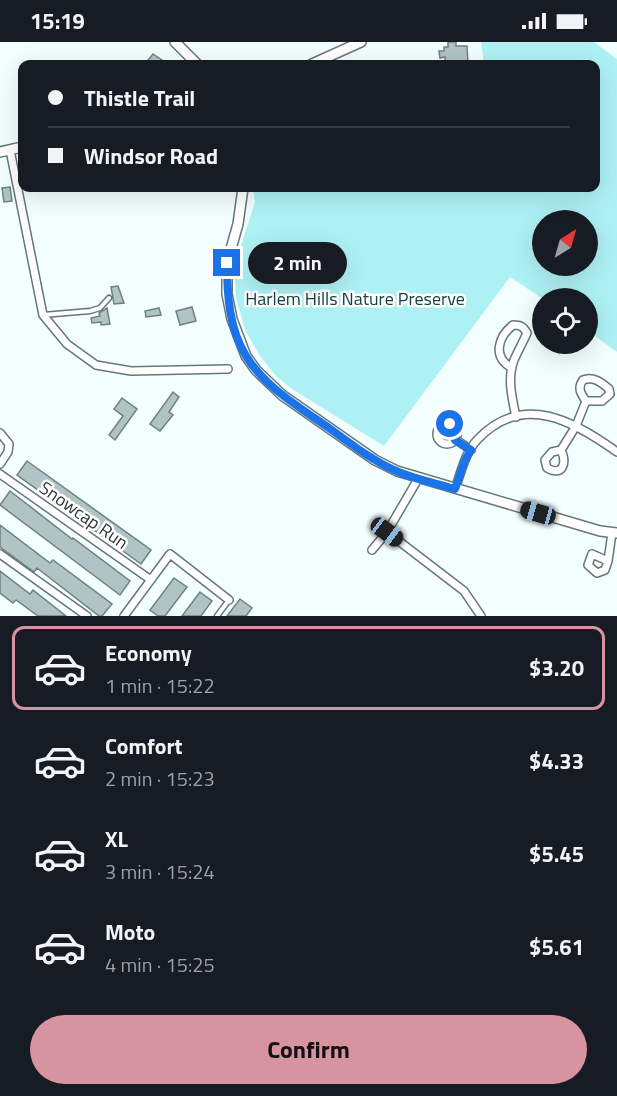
<!DOCTYPE html>
<html lang="en">
<head>
<meta charset="utf-8">
<style>
  :root { --surface:#171b24; --page:#242831; --text:#f1f3f6; --muted:#9ea1a6; --line:#363941; --accent:#d5949f }
  body { margin:0; font-family:"Titillium Web",sans-serif; background:var(--page); color:var(--text); height:100vh; display:flex; flex-direction:column; font-size:22px; white-space:nowrap }
  * { box-sizing:border-box; margin:0 }
  p { font-size:20px; color:var(--muted) }
  .icon { flex:none; width:33px; height:33px; fill:none; stroke:currentColor; stroke-width:2; stroke-linecap:round; stroke-linejoin:round }
  .map { position:relative; height:574px; overflow:hidden }
  .sheet { display:flex; flex-direction:column; background:var(--surface); flex:1 }
  .sheet>* { flex:none }
  .hud { position:absolute; left:18px; top:18px; width:582px; height:132px; border-radius:12px; box-shadow:0 6px 24px #0002; display:grid; align-content:center; height:132px; padding:0 30px; background:var(--surface) }
  .needle { width:39px; rotate:37deg }
  .tools { position:absolute; left:532px; top:168px; display:grid; gap:12px }
  .tools a { display:grid; place-items:center; width:66px; height:66px; border-radius:50%; background:var(--surface); box-shadow:0 6px 24px #0002; font-size:30px }
  .end { position:absolute; width:27px; height:27px; margin:-14px; border:8px solid #1a73e8; background:#fff; box-shadow:0 0 0 3px #fff }
  .from { border-radius:50% }
  .bubble { position:absolute; height:42px; border-radius:21px; background:var(--surface); box-shadow:0 6px 24px #0002; font-size:20px; font-weight:700; line-height:42px; text-align:center }
  .car { position:absolute; width:18px; height:36px; margin:-18px -9px; border-radius:8px; box-shadow:0 0 4px 2px #0007; background:linear-gradient(#222 24%,#8ab4d8 0 40%,#222 0 76%,#8ab4d8 0 86%,#222 0) }
  .hud b { display:flex; align-items:center; gap:21px; height:57px; font-size:22px }
  .hud b+b { border-top:2px solid var(--line) }
  .hud i { width:15px; height:15px; background:var(--text) }
  ul { padding:10px 0 0; list-style:none }
  li { display:flex; align-items:center; gap:18px; height:84px; margin:0 12px 9px; padding:0 18px; border:3px solid transparent; border-radius:12px }
  li div { flex:1 }
  li b { display:block; font-size:22px }
  li em { font-style:normal; font-weight:700 }
  li.current { border-color:var(--accent) }
  li>.icon { width:54px; height:54px; stroke-width:1.5 }
  .cta { display:flex; gap:12px; margin-top:auto; padding:12px 30px }
  .cta a { flex:1; height:69px; border-radius:36px; background:var(--accent); color:#111; font-size:24px; font-weight:700; line-height:69px; text-align:center }
  .status { display:flex; justify-content:space-between; align-items:center; height:42px; padding:0 30px; background:var(--surface); direction:ltr }
  .status svg { height:16px; fill:currentColor }
  .map>svg:first-child { display:block }
  .green { fill:#aef1f4; fill-rule:evenodd }
  .building { fill:#b1c4c5; stroke:#6e8080; stroke-width:1.5 }
  .lines { fill:none; stroke-linecap:round; stroke-linejoin:round }
  .service-casing { stroke:#667778; stroke-width:7 }
  .minor-casing { stroke:#667778; stroke-width:10 }
  .tertiary-casing { stroke:#667778; stroke-width:12 }
  .service { stroke:#fff; stroke-width:4 }
  .minor { stroke:#fff; stroke-width:7 }
  .tertiary { stroke:#fff; stroke-width:9 }
  .route { stroke:#1a73e8; stroke-width:8 }
  .labels { text-anchor:middle; dominant-baseline:central; stroke-width:5; stroke-linejoin:round; paint-order:stroke }
  .park-label { font-size:18px; fill:#144446; stroke:#fff }
  .street-label { font-size:18px; fill:#2d3434; stroke:#fff }
</style>
</head>
<body>
<div class="status"><b>15:19</b><svg viewBox="0 0 49 12"><path d="M0 12V9h3v3zM5 12V6h3v6zM10 12V3h3v9zM15 12V0h3v12zM26 1h20v11H26zM47 4h2v5h-2z"/></svg></div>
<div class="map">
<svg width="617" height="574" viewBox="0 0 617 574">
  <rect width="100%" height="100%" fill="#f3feff"/>
  <!-- green -->
  <path class="green" d="M481,0H594L617,17V310L588,289V256L543,257L510,235L384,404L292,347L276,334L260,314L245,288L236,255L234,226L255,160L253,146H391L397,150L401,146H596V22H484ZM543,178H588V224H543Z"/>
  <!-- building -->
  <path class="building" d="M448,0H456V4H467L468,22H445V15L440,16L439,9H444V5H448Z
    M153,12L168,22H145Z
    M10,145L12,159L4,160L2,146Z
    M118,244L124,261L114,262L111,245Z
    M192,265L196,279L180,283L176,269Z
    M107,266L110,282L101,283V280L92,281L91,276L100,274L99,271Z
    M159,266L161,273L146,275L145,269Z
    M173,350L179,355L169,370L173,373L160,389L150,382Z
    M122,356L137,367L115,398L109,393L123,374L114,367Z
    M27,419L151,508L141,522L17,433Z
    M10,449L72,497L73,496L130,539L120,553L0,463Z
    M0,483L50,521L53,518L112,562L102,574H99L37,526L34,530L0,505Z
    M0,529L30,552L33,548L66,574H38L16,558L13,561L0,551Z
    M174,536L187,545L165,574H158L150,568Z
    M200,550L212,559L201,574H182Z
    M240,557L252,566L246,574H227Z"/>
  <g class="lines">
    <!-- service casing -->
    <g class="service-casing">
      <path id="service" d="M43,273L90,269L100,266L109,256
        M217,574L229,558"/>
    </g>
    <!-- minor casing -->
    <g class="minor-casing">
      <path id="minor" d="M10,108L43,273L67,302L96,323L131,329L228,327
        M512,326C492,315 498,295 513,283C520,283 523,284 527,291C523,300 518,309 514,318C507,336 512,356 516,375
        M437 392a10 10 0 1 1 20 0a10 10 0 1 1-20 0Z
        M0,391L9,402L8,410L0,422
        M455,397L471,408
        M561,408C567,421 563,435 547,426L545,418L552,410L561,408L576,384L586,359C581,352 577,346 583,338C593,334 601,340 609,347L610,352L602,359H586
        M0,432L151,538
        M455,447C461,431 465,410 478,397C523,350 574,379 617,410
        M387,490L464,549L481,574
        M372,508L387,490L418,437
        M0,512L87,574
        M608,519L592,512L588,523L597,531L605,528L608,519L612,491
        M124,574L170,512L229,558"/>
    </g>
    <!-- tertiary casing -->
    <g class="tertiary-casing">
      <path id="tertiary" d="M175,0L197,22
        M312,22L361,0
        M0,110L22,105
        M243,146L238,182L227,221V252L232,277L246,314L256,328L282,353L375,418L397,429L600,489L617,491"/>
    </g>
    <!-- service -->
    <use href="#service" class="service"/>
    <!-- minor -->
    <use href="#minor" class="minor"/>
    <!-- tertiary -->
    <use href="#tertiary" class="tertiary"/>
  </g>
  <g class="lines">
    <!-- route -->
    <path class="route" d="M227,221C227,252 229,287 246,314C265,345 299,365 329,386C350,401 370,417 394,428C413,437 435,441 455,447L465,418L471,408L455,398L457,393L456,387L450,382"/>
  </g>
  <g class="labels">
    <!-- park labels -->
    <g class="park-label">
      <text x="355" y="256">Harlem Hills Nature Preserve</text>
    </g>
    <!-- street labels -->
    <g class="street-label">
      <text transform="translate(84 473) rotate(35)">Snowcap Run</text>
    </g>
  </g>
</svg>
<div class="tools">
<a><svg class="needle" viewBox="-14 -14 28 28"><path d="M0-13l5 13h-10z" fill="#e53935"/><path d="M0 13l5-13h-10z" fill="#9ea1a6"/></svg></a>
<a><svg class="icon" aria-label="locate" viewBox="0 0 24 24"><circle cx="12" cy="12" r="6"/><path d="M12 2v4M12 18v4M2 12h4M18 12h4"/></svg></a>
</div>
<i class="end from" style="left:450px;top:382px"></i>
<i class="end" style="left:227px;top:221px"></i>
<div class="bubble" style="left:248px;top:200px;width:99px">2 min</div>
<i class="car" style="left:538px;top:471px;rotate:286deg"></i>
<i class="car" style="left:387px;top:490px;rotate:127deg"></i>
<div class="hud">
<b><i class="from"></i>Thistle Trail</b>
<b><i></i>Windsor Road</b>
</div>
</div>
<section class="sheet">
<ul>
<li class="current"><svg class="icon" aria-label="car" viewBox="0 0 24 24"><path d="M5 17H2v-5l4-1 3-4h7l3 4 3 1v5h-3M9 17h6M6 11h13"/><circle cx="7" cy="17" r="2"/><circle cx="17" cy="17" r="2"/></svg><div><b>Economy</b><p>1 min · 15:22</p></div><em>$3.20</em></li>
<li><svg class="icon" aria-label="car" viewBox="0 0 24 24"><path d="M5 17H2v-5l4-1 3-4h7l3 4 3 1v5h-3M9 17h6M6 11h13"/><circle cx="7" cy="17" r="2"/><circle cx="17" cy="17" r="2"/></svg><div><b>Comfort</b><p>2 min · 15:23</p></div><em>$4.33</em></li>
<li><svg class="icon" aria-label="car" viewBox="0 0 24 24"><path d="M5 17H2v-5l4-1 3-4h7l3 4 3 1v5h-3M9 17h6M6 11h13"/><circle cx="7" cy="17" r="2"/><circle cx="17" cy="17" r="2"/></svg><div><b>XL</b><p>3 min · 15:24</p></div><em>$5.45</em></li>
<li><svg class="icon" aria-label="car" viewBox="0 0 24 24"><path d="M5 17H2v-5l4-1 3-4h7l3 4 3 1v5h-3M9 17h6M6 11h13"/><circle cx="7" cy="17" r="2"/><circle cx="17" cy="17" r="2"/></svg><div><b>Moto</b><p>4 min · 15:25</p></div><em>$5.61</em></li>
</ul>
<div class="cta"><a>Confirm</a></div>
</section>
</body>
</html>
